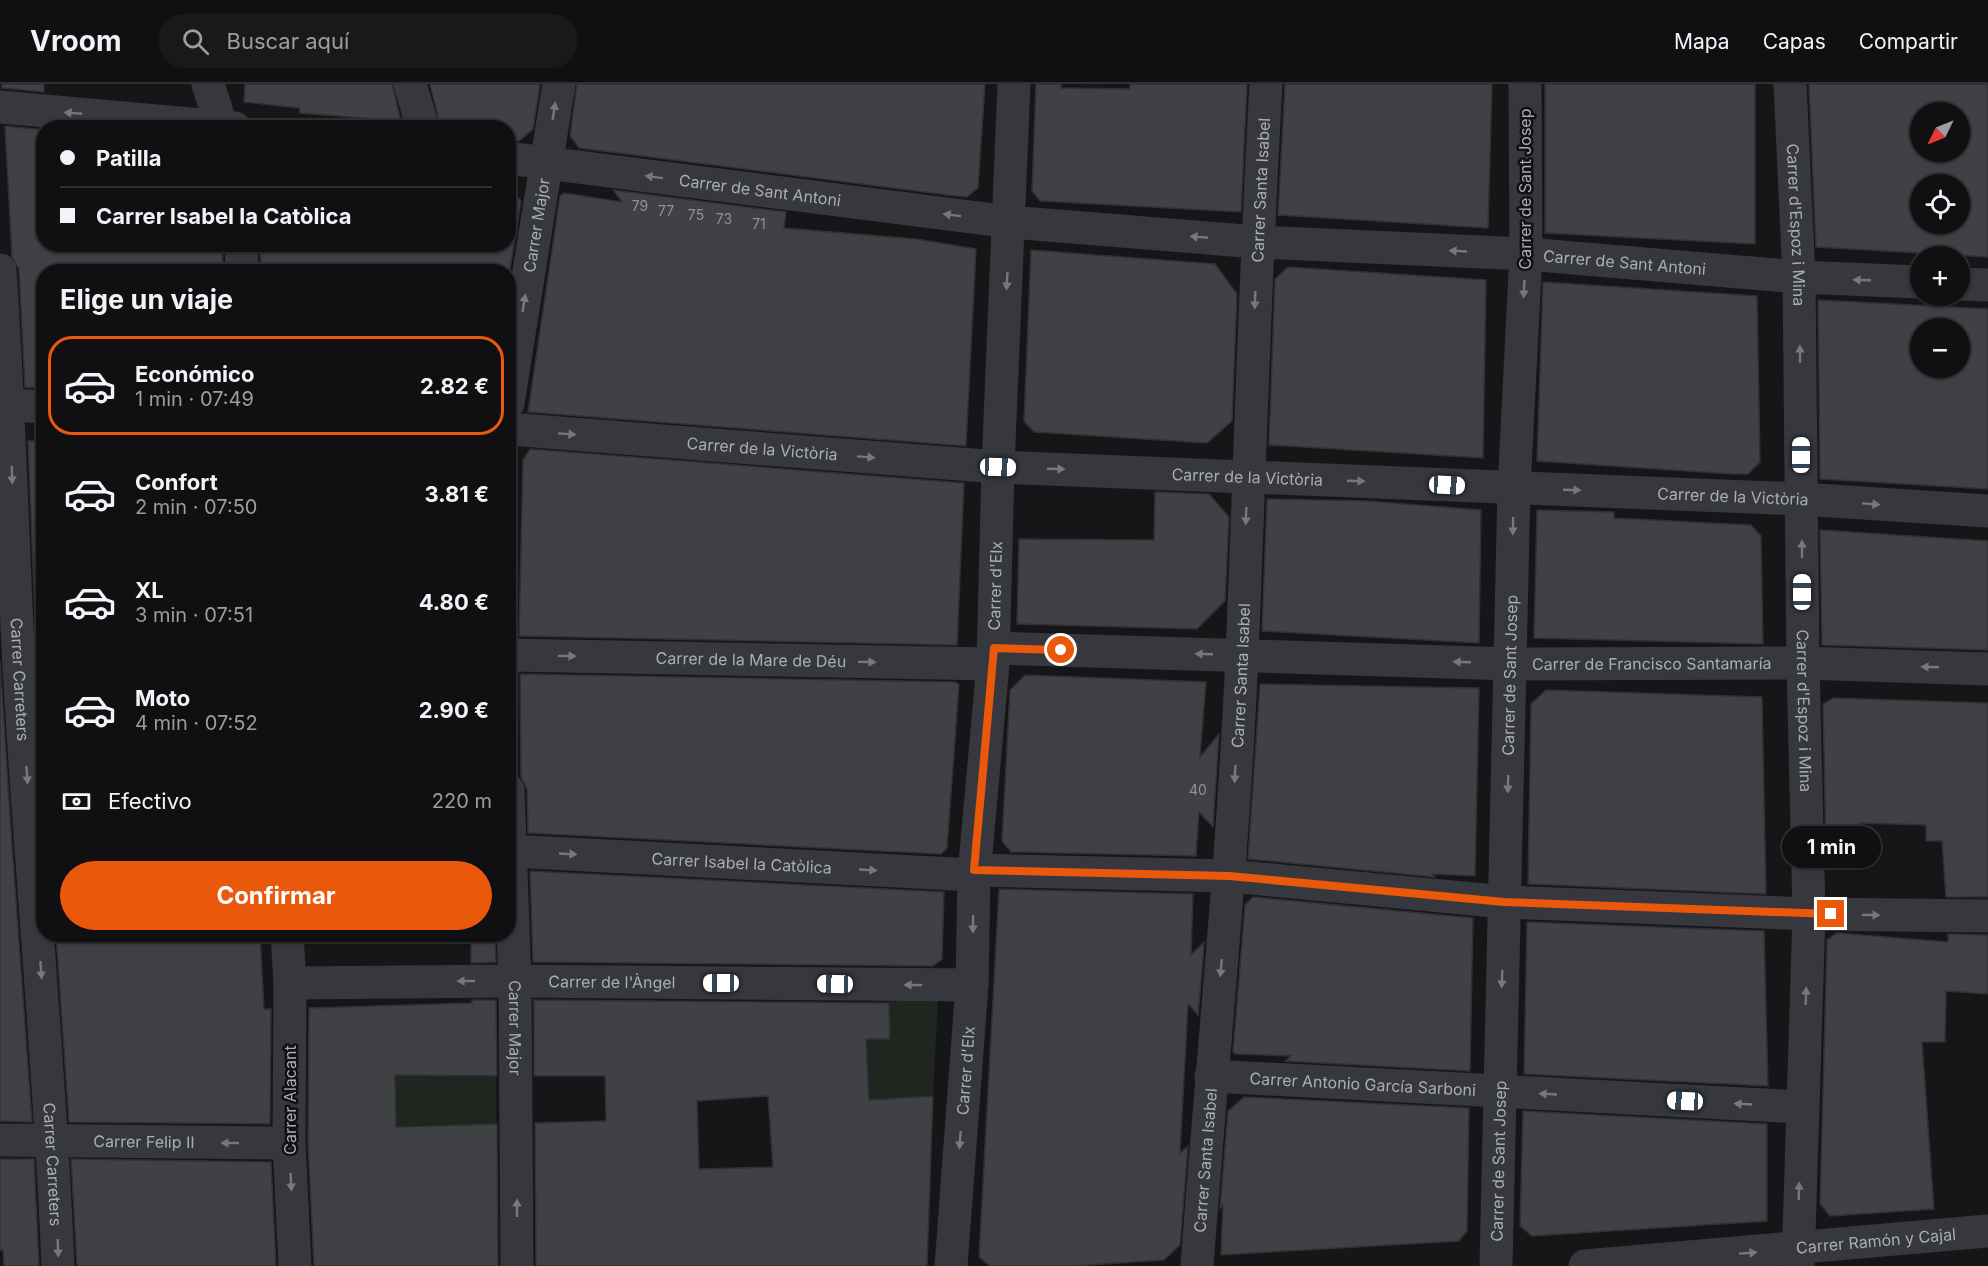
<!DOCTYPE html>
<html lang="es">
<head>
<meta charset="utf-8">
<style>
  :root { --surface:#101012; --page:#19191b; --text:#f1f3f6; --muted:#9c9d9f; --line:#303032; --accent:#ea580c }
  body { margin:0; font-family:Inter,sans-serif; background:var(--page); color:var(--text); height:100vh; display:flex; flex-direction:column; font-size:22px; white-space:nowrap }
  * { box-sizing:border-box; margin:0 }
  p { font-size:20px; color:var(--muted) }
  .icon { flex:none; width:33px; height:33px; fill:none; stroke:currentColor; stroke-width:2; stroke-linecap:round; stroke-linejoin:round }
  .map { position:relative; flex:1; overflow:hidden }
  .side { position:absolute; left:36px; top:180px; width:480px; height:678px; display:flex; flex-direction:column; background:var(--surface); border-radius:24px; box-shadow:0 2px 4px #0004,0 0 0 2px var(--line) }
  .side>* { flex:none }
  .hud { position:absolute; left:36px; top:36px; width:480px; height:132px; border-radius:24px; box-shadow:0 2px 4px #0004,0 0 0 2px var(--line); display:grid; align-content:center; height:132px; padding:0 24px; background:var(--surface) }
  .needle { width:39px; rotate:227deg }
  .fabs { position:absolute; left:1910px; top:18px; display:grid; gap:12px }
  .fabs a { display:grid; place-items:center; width:60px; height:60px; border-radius:50%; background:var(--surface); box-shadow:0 2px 4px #0004,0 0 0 2px var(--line); font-size:30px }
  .end { position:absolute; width:27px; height:27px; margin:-14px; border:8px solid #ea580c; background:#fff; box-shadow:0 0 0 3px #fff }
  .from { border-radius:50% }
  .bubble { position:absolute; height:42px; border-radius:21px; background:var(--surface); box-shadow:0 2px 4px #0004,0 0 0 2px var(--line); font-size:20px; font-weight:700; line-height:42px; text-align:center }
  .car { position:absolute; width:18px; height:36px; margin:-18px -9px; border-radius:8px; box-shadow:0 0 4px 2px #0007; background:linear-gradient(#fff 24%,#345 0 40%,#fff 0 76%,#345 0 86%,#fff 0) }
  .hud b { display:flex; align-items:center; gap:21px; height:57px; font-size:22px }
  .hud b+b { border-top:2px solid var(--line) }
  .hud i { width:15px; height:15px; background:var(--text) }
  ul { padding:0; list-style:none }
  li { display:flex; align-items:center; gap:18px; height:99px; margin:0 12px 9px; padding:0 12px; border:3px solid transparent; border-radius:24px }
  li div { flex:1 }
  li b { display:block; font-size:22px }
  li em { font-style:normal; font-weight:700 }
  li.on { border-color:var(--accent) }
  li>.icon { width:54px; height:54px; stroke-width:1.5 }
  h2 { padding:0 24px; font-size:27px; line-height:72px }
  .pay { display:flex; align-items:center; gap:15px; height:66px; padding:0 24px; font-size:22px }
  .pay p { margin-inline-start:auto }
  .primary-button { display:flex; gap:12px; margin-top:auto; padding:12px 24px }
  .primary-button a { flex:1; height:69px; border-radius:36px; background:var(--accent); color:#fff; font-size:24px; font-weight:700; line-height:69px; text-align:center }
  header { display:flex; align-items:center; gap:36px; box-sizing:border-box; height:84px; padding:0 30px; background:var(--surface); border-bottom:2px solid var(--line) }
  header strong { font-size:28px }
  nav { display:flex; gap:33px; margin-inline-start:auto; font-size:21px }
  .search { width:420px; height:54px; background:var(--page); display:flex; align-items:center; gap:15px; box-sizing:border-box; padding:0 21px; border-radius:33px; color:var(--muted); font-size:22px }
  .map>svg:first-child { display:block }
  .green { fill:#1e261f }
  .building { fill:#404145; stroke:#303034; stroke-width:1.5; fill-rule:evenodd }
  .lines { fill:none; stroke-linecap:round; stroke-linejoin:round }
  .minor { stroke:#37383d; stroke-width:33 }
  .oneway { fill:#757881 }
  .route { stroke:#ea580c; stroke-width:8 }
  .labels { text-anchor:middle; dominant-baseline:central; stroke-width:5; stroke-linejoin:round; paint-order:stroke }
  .number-label { font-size:14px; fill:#8e929b }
  .street-label { font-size:16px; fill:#a8adb8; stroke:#111113 }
</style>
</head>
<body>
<header>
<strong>Vroom</strong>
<div class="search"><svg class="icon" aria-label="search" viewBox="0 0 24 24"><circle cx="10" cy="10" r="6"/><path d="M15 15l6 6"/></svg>Buscar aquí</div>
<nav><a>Mapa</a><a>Capas</a><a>Compartir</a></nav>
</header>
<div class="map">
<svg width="1988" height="1182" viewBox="0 0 1988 1182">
  <rect width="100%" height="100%" fill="#161618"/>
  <!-- green -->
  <path class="green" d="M889,917H938L933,1012L866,1016L865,955H890Z
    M395,991L496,993V1040L396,1042Z"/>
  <!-- building -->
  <path class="building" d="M2,0H44V8L2,4Z
    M245,0H392L401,37L300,29L299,24L244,18Z
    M430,0H540L533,45L519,57L508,56V44H441Z
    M577,0H985L978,104L967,113L956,112L579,64L570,52Z
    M1036,0H1061V4L1130,5V0H1247L1241,128L1040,117L1032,107Z
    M1285,0H1492L1488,144L1278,131Z
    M1545,0H1755V160L1545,149Z
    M1809,0H1988V173L1816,163ZM1920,28H1959V68H1920ZM1920,100H1959V140H1920Z
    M5,42L44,46V160H222L223,188H44V304L25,303L19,185L12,173Z
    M508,101L521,117L508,197V188H261L260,160H508Z
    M613,106L786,128L784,144L916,155L976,165L966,362L528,328L560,112L564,109L622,118Z
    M1031,166L1215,180L1237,210L1232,337L1207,359L1034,348L1024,337Z
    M1288,183L1486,196L1483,374L1269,361L1275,195Z
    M1543,198L1757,212L1760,378L1748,390H1732L1537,377Z
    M1818,216L1988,225V405L1820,395ZM1920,244H1959V284H1920Z
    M28,357H44V675L35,532Z
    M530,365L964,399L957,561L519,552L523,376Z
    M1155,408L1209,410L1229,433L1225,517L1197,545L1017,540L1019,455L1154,456Z
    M1267,415L1367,417L1481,426L1479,559L1262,547Z
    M1537,426L1614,428V434L1751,441L1761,452L1763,560L1534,554Z
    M1820,446L1988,457V566L1822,561Z
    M0,577L10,733L32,1038L0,1037Z
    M520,590L956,598L959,601L947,764L941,770L528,749L527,705L521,693Z
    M1025,591L1206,598L1200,673L1219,650L1213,743L1199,728L1196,772L1011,768L1002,757L1010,606Z
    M1260,600L1479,604L1475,792L1432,790L1435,793L1248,775Z
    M1546,606L1762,613L1766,810L1528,800L1531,620Z
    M1833,614L1988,619V813H1946L1942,757H1926V741L1860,739L1861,767H1826L1823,620Z
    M530,787L944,808L942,875L933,882L533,878Z
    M999,805L1193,810L1191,871L1204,858L1203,875L1198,931L1188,920L1180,1069L1188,1062L1180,1161L1164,1176L1074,1182H990L979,1173Z
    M1253,813L1473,834L1470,987L1285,977L1291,972L1235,970L1233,968L1245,821Z
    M1527,838L1764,847L1768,1002L1524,990Z
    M1837,849L1948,858V850L1988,851V910L1946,907L1945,958H1922L1934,1125L1830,1132L1820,1120L1827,856Z
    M56,850H260L264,925H271L270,1040L69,1038Z
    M471,850H495L496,878L471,879Z
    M472,916H496L497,992L395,991L396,1043L497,1040L498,1182H314L308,1059L309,924L472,919Z
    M534,916L889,919L890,955H866L869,1016L933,1012L927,1182H536L535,1039L606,1037L605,992H534ZM768,1012L773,1083L699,1085L697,1017Z
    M1244,1013L1469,1024L1467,1147L1459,1157L1221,1171L1223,1121L1220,1124L1228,1027Z
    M1523,1027L1767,1040V1137L1532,1152L1520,1142Z
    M0,1075H34L39,1182H4L3,1166H0Z
    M71,1075L271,1078L276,1182H77Z"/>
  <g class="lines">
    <!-- minor -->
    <g class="minor">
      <path d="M208,0L222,44"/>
      <path d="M410,0L423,44"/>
      <path id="s1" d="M1790,0L1799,193L1803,579L1809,830L1798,1182"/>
      <path d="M0,23L235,44"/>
      <path id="s2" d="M508,74L1010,138L1257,158L1526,170L1799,193L1920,198"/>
      <path d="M241,160L242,188"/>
      <path id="s3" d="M0,186C9,318 12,450 19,582C30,782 50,982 58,1182"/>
      <path d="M1959,200L1988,201"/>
      <path id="s4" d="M508,319L559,0"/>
      <path d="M0,320L44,323"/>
      <path id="s5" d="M508,345L998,383L1801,415L1988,427"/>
      <path id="s6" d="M994,564L1512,580L1803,579L1988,585"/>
      <path id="s7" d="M508,571L993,580"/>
      <path id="s8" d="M508,706L515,897L517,1182"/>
      <path id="s9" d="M510,767L974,791"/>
      <path d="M974,786L1229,792L1505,818L1809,830L1988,832"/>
      <path d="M287,850L290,899L289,1059L295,1182"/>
      <path id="s10" d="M290,899L515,897L972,901"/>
      <path id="s11" d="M1211,992L1801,1023"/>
      <path id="s12" d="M0,1056L289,1059"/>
      <path id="s13" d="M951,1182L972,901L974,791L993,580L998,383L1014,0"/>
      <path id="s14" d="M1197,1182C1212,978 1233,775 1242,571C1250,380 1255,190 1266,0"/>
      <path id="s15" d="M1496,1182L1514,404L1526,170L1525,0"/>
      <path id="s16" d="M1585,1182L1988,1147"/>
    </g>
  </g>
  <!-- one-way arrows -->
  <defs><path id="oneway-solid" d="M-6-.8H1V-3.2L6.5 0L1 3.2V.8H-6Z" transform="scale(1.5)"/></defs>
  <g class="oneway">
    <use href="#oneway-solid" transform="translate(554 27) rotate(-81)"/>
    <use href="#oneway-solid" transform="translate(73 29) rotate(-175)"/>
    <use href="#oneway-solid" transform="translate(654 93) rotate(-173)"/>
    <use href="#oneway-solid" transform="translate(952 131) rotate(-173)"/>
    <use href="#oneway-solid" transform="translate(1199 153) rotate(-175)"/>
    <use href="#oneway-solid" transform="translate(1458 167) rotate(-177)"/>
    <use href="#oneway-solid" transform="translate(1862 196) rotate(-178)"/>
    <use href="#oneway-solid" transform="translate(1007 197) rotate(93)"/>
    <use href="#oneway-solid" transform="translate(1524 205) rotate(93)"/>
    <use href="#oneway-solid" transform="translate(1255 216) rotate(92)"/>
    <use href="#oneway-solid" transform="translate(524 219) rotate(-81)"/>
    <use href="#oneway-solid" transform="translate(1800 270) rotate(-91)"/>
    <use href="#oneway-solid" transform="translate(567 350) rotate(4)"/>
    <use href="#oneway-solid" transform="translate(866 373) rotate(4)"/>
    <use href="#oneway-solid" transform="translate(1056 385) rotate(2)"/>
    <use href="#oneway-solid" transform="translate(12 391) rotate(88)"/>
    <use href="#oneway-solid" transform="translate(1356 397) rotate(2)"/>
    <use href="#oneway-solid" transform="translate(1572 406) rotate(2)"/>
    <use href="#oneway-solid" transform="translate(1871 420) rotate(4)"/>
    <use href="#oneway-solid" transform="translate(1246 432) rotate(92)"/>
    <use href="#oneway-solid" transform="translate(1513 442) rotate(91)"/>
    <use href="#oneway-solid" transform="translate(1802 465) rotate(-90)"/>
    <use href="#oneway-solid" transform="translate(1204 570) rotate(-178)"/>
    <use href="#oneway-solid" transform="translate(567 572) rotate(1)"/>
    <use href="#oneway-solid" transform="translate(867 578) rotate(1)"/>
    <use href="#oneway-solid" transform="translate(1462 578) rotate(-178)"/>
    <use href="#oneway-solid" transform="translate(1930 583) rotate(-178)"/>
    <use href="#oneway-solid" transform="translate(1235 690) rotate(93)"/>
    <use href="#oneway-solid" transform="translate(27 691) rotate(86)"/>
    <use href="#oneway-solid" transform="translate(1508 700) rotate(92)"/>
    <use href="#oneway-solid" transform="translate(568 770) rotate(3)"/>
    <use href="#oneway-solid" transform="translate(868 786) rotate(3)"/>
    <use href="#oneway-solid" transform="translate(1871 831) rotate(1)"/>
    <use href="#oneway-solid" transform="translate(973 840) rotate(91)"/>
    <use href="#oneway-solid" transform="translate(1221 884) rotate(95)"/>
    <use href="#oneway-solid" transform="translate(41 886) rotate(86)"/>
    <use href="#oneway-solid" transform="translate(1502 895) rotate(92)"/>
    <use href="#oneway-solid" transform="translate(466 897) rotate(180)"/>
    <use href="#oneway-solid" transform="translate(913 901) rotate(-179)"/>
    <use href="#oneway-solid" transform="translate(1806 912) rotate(-88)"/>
    <use href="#oneway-solid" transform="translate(1548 1010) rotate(-177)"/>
    <use href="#oneway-solid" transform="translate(1743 1020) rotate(-177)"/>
    <use href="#oneway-solid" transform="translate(960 1056) rotate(94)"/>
    <use href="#oneway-solid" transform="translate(230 1059) rotate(-180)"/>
    <use href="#oneway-solid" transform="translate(291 1098) rotate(87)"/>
    <use href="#oneway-solid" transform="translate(1799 1107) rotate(-88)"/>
    <use href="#oneway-solid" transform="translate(517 1124) rotate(-90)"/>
    <use href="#oneway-solid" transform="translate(58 1164) rotate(88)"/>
    <use href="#oneway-solid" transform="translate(1748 1169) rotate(-4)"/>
  </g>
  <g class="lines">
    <!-- route -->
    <path class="route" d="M1061,566L994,564L974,786L1229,792L1504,818L1831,830"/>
  </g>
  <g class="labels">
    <!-- number labels -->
    <g class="number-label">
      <text x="640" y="121">79</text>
      <text x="666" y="126">77</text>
      <text x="696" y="130">75</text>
      <text x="724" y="134">73</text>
      <text x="759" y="139">71</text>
      <text x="1198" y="705">40</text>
    </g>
    <!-- street labels -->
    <g class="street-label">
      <text transform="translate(1525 105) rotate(-90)">Carrer de Sant Josep</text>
      <text stroke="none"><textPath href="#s2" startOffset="254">Carrer de Sant Antoni</textPath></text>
      <text stroke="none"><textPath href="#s14" startOffset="1078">Carrer Santa Isabel</textPath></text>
      <text stroke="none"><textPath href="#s1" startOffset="141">Carrer d'Espoz i Mina</textPath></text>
      <text stroke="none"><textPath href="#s4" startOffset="180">Carrer Major</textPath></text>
      <text stroke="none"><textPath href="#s2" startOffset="1122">Carrer de Sant Antoni</textPath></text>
      <text stroke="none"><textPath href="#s5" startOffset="255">Carrer de la Victòria</textPath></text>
      <text stroke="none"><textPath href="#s5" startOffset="741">Carrer de la Victòria</textPath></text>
      <text stroke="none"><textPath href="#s5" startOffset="1227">Carrer de la Victòria</textPath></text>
      <text stroke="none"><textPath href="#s13" startOffset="682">Carrer d'Elx</textPath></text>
      <text stroke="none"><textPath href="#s7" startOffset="243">Carrer de la Mare de Déu</textPath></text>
      <text stroke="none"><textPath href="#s6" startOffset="658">Carrer de Francisco Santamaría</textPath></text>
      <text stroke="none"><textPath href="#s14" startOffset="592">Carrer Santa Isabel</textPath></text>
      <text stroke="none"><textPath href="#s15" startOffset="591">Carrer de Sant Josep</textPath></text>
      <text stroke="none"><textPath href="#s3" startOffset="410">Carrer Carreters</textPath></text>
      <text stroke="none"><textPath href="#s1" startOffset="627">Carrer d'Espoz i Mina</textPath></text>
      <text stroke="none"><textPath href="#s9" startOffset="232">Carrer Isabel la Catòlica</textPath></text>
      <text stroke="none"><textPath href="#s10" startOffset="322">Carrer de l'Àngel</textPath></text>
      <text stroke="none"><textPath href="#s8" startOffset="238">Carrer Major</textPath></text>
      <text stroke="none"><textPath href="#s13" startOffset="196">Carrer d'Elx</textPath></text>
      <text stroke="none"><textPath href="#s11" startOffset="152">Carrer Antonio García Sarboni</textPath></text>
      <text transform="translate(290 1016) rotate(-90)">Carrer Alacant</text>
      <text stroke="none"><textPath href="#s12" startOffset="144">Carrer Felip II</textPath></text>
      <text stroke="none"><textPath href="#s14" startOffset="106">Carrer Santa Isabel</textPath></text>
      <text stroke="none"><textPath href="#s15" startOffset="105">Carrer de Sant Josep</textPath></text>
      <text stroke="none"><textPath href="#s3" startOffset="896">Carrer Carreters</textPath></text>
      <text stroke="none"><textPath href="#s16" startOffset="292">Carrer Ramón y Cajal</textPath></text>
    </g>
  </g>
</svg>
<div class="fabs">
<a><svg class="needle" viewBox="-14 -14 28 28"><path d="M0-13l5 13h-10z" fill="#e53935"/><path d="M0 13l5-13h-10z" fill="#9c9d9f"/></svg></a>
<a><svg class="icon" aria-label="locate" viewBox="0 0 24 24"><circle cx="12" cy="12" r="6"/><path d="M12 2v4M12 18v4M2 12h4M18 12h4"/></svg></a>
<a>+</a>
<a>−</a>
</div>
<i class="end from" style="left:1061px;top:566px"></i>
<i class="end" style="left:1831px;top:830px"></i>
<div class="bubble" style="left:1782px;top:742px;width:99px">1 min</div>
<i class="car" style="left:1801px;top:371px;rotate:0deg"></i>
<i class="car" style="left:998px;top:383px;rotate:92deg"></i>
<i class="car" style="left:1447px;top:401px;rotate:93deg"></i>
<i class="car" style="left:1802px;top:508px;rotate:0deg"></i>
<i class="car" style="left:721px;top:899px;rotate:270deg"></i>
<i class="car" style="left:835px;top:900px;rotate:271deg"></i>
<i class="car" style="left:1685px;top:1017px;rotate:273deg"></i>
<div class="hud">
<b><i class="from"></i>Patilla</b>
<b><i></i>Carrer Isabel la Catòlica</b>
</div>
<section class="side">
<h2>Elige un viaje</h2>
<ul>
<li class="on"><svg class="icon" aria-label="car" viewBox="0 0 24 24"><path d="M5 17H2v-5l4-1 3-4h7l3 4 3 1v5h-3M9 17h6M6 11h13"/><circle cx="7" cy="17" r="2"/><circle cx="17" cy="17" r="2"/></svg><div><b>Económico</b><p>1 min · 07:49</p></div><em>2.82 €</em></li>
<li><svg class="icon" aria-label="car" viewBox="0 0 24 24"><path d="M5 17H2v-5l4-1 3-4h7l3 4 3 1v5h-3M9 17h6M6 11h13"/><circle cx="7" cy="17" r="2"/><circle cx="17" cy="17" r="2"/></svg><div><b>Confort</b><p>2 min · 07:50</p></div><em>3.81 €</em></li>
<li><svg class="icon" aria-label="car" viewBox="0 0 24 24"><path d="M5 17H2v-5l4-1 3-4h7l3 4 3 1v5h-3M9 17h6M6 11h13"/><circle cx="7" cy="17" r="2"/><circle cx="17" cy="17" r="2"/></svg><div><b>XL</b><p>3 min · 07:51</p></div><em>4.80 €</em></li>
<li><svg class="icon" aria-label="car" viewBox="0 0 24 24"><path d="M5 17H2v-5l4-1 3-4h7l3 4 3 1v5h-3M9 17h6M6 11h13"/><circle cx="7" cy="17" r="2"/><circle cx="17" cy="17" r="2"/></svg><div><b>Moto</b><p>4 min · 07:52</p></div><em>2.90 €</em></li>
</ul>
<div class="pay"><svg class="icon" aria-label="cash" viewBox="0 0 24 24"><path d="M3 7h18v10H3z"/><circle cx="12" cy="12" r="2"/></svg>Efectivo<p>220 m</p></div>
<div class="primary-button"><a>Confirmar</a></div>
</section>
</div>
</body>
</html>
